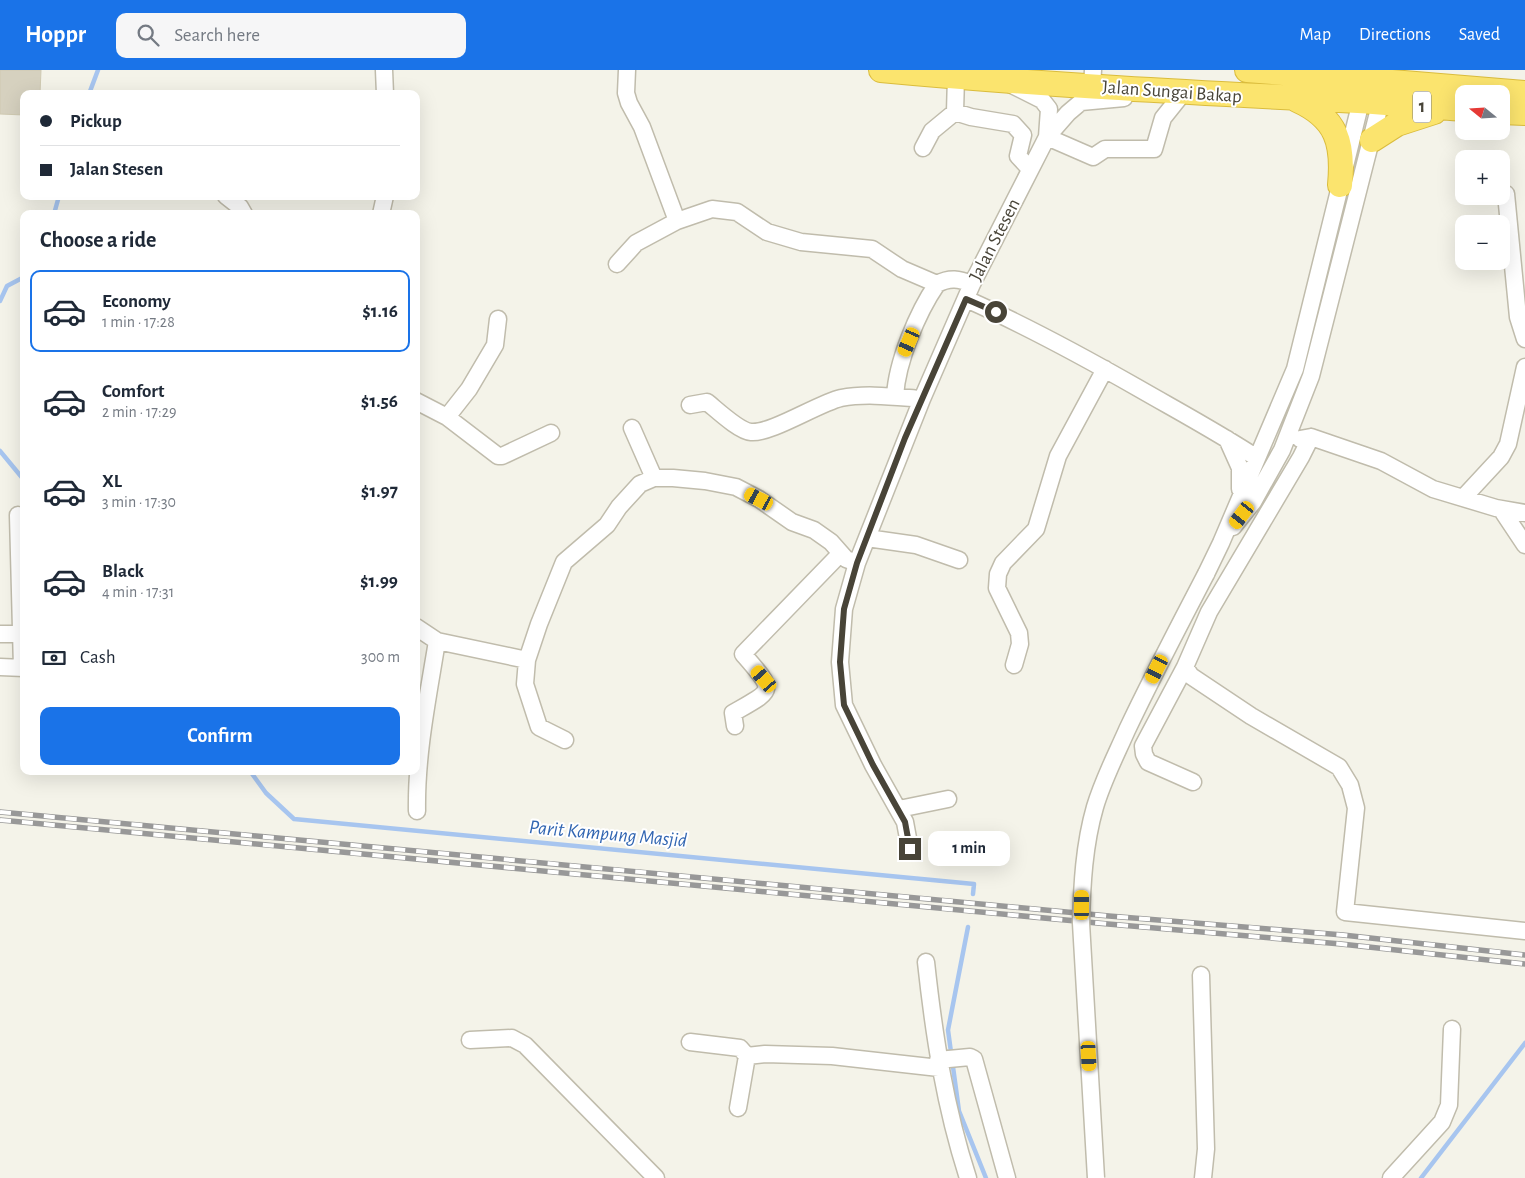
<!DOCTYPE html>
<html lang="en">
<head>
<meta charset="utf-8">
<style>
  :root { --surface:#fff; --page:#f6f6f7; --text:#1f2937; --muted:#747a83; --line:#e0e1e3; --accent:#1a73e8 }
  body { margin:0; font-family:"Alegreya Sans",sans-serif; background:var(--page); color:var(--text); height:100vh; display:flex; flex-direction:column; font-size:19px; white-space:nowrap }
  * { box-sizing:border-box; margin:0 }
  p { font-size:16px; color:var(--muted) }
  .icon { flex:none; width:28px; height:28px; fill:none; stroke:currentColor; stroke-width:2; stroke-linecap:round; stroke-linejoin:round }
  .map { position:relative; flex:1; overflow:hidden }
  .side { position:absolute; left:20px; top:140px; width:400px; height:565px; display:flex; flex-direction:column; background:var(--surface); border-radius:10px; box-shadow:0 5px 20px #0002 }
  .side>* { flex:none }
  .hud { position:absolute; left:20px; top:20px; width:400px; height:110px; border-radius:10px; box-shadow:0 5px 20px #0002; display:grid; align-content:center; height:110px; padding:0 20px; background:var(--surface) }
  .needle { width:32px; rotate:288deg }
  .tools { position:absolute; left:1455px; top:15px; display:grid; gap:10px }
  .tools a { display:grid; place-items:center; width:55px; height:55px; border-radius:10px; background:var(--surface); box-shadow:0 5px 20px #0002; font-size:25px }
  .end { position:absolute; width:22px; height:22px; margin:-11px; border:6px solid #484438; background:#fff; box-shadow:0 0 0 2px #fff }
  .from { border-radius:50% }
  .bubble { position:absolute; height:35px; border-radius:10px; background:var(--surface); box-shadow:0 5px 20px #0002; font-size:16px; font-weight:600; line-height:35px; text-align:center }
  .car { position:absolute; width:15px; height:30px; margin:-15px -8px; border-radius:6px; box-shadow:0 0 4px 1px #0007; background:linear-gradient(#f5c518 24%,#345 0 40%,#f5c518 0 76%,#345 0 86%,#f5c518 0) }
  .hud b { display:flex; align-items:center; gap:18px; height:48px; font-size:19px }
  .hud b+b { border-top:1px solid var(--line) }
  .hud i { width:12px; height:12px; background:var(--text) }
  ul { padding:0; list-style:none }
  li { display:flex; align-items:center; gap:15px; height:82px; margin:0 10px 8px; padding:0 10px; border:2px solid transparent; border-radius:10px }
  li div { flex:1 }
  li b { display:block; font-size:19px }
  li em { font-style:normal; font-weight:600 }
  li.selected { border-color:var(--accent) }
  li>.icon { width:45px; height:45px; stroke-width:1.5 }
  h2 { padding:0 20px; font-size:22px; line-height:60px }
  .pay { display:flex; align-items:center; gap:12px; height:55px; padding:0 20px; font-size:19px }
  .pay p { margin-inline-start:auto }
  .primary-button { display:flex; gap:10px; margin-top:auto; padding:10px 20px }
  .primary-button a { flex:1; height:58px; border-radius:10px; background:var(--accent); color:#fff; font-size:20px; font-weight:600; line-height:58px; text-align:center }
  header { display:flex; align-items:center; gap:30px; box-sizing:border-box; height:70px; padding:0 25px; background:var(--accent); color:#fff }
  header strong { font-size:24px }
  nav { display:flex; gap:28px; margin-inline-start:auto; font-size:18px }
  .search { width:350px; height:45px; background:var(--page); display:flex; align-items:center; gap:12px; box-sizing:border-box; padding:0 18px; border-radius:10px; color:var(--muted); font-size:19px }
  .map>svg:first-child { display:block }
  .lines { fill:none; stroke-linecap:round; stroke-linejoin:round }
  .stream { stroke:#a7c5ef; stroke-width:4.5 }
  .building { fill:#d6d1bf; stroke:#d0cab2 }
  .minor-casing { stroke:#c0bcac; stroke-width:19 }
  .highway-casing { stroke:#dabc3d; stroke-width:26 }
  .minor { stroke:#fff; stroke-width:16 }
  .highway { stroke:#fbe46e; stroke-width:24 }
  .rail-casing { stroke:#989898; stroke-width:5.5 }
  .rail { stroke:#fff; stroke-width:4; stroke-dasharray:11; stroke-linecap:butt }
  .minor-bridge-casing { stroke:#c0bcac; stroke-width:19; stroke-linecap:butt }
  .minor-bridge { stroke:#fff; stroke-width:16 }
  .route { stroke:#484438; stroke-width:6 }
  .labels { text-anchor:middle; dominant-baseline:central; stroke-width:4; stroke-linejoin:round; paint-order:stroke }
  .shield { fill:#fff; stroke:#7f7c74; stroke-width:1 }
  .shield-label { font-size:18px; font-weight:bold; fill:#484438 }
  .street-label { font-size:19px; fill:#484438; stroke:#fff }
  .water-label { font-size:20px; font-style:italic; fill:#3266b2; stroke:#fff }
</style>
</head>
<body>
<header>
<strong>Hoppr</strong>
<div class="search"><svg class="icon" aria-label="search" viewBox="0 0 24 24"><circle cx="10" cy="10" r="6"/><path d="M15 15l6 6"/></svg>Search here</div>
<nav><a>Map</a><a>Directions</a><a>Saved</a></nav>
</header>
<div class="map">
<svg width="1525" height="1108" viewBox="0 0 1525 1108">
  <rect width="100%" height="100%" fill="#f4f3e9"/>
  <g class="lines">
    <!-- stream -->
    <path class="stream" d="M89,24L98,0
      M54,144L59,126
      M0,231L7,216L24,207
      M0,381L24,410
      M250,701L266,723L294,749L974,814L973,824
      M968,857L948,960L959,1041L986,1108
      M1421,1108L1525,973"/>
  </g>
  <!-- building -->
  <path class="building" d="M0,0H41L40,24H24V45L0,44Z"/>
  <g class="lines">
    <!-- minor casing -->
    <g class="minor-casing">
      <path id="minor" d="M384,0L385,24
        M627,0L626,23L629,33L642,57L677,151
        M1010,14L1042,30L1049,39L1047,67
        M1092,17L1093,0
        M955,42L971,47L1013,54L1023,65L1018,86L1030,99
        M1047,67L1093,87L1105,79H1154L1163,48L1183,23
        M923,78L932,61L955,42L956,7
        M1506,124L1518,247L1525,269
        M226,126L240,137L244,144
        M381,144L385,126
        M617,194L636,173L677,151L712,139L737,142L767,162L801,172L872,179L902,199L937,214
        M966,229C1025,255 1082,286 1138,318C1178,341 1219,363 1257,388
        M895,326C897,292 917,243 937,214C950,207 959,209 972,214
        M416,331L447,347L498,386H502L551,363
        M690,335L707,332C717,340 739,361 751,362C771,364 819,333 841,328C867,323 896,327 922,329
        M447,347L469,319L495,275L498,249
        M632,358L654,408
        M1311,367L1301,387L1209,542L1185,597L1191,606L1251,646L1339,697L1350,715L1356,738L1345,842L1525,861
        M1227,369L1240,398V419
        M1300,369L1311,367L1381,391L1433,419L1496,438L1525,443
        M1463,428L1501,387L1508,374L1525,297
        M1501,439L1525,475
        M18,445L22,598
        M1233,457L1253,432L1282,380L1311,306L1383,23
        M867,468L916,475L959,490
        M1206,504L1221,473L1295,299L1363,23
        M416,557L437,571L527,590
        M0,564H21
        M1014,595L1020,574L1019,563L997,518L998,504L1003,493L1036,459L1058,386L1105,299
        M0,597L24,598
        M1185,597L1143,676L1144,684L1148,692L1193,712
        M735,656L733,643C775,619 776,622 743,584L840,484
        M565,670L539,657L525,614L527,590L539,554L564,492L607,455L619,437L640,414L654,408H673L705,411L736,417L759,429L792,452L814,460L831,472L846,489L857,493
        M899,739L948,729
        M417,741C416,684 428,627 437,571
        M910,779L905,752L873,695L844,635L840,592L844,539L857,493L922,329L972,214L1047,67L1068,43L1081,32L1124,28
        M926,892C934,966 945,1037 968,1108
        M1201,905L1206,1079L1203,1108
        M470,970L512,968L525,975L656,1108
        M690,972L740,978L747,986
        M938,990L970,987L974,989L1007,1108
        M738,1038L747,986L765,984L832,986L939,998
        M1391,1108L1442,1052L1449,1035L1452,959"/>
    </g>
    <!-- highway casing -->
    <g class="highway-casing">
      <path id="highway" d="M881,0C1040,15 1199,23 1358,31C1393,33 1428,37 1464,39
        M1247,0L1525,23
        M1297,30C1337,48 1344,73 1340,115
        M1501,42L1525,43
        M1372,70L1397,54L1434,42"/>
    </g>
    <!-- minor -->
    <use href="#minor" class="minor"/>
    <!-- highway -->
    <use href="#highway" class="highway"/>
    <!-- rail casing -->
    <g class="rail-casing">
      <path id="rail" d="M0,742L1109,846L1343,865L1525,885
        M0,750L1108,854L1341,874L1525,894"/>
    </g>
    <!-- rail -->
    <use href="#rail" class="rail"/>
    <!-- minor-bridge casing -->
    <g class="minor-bridge-casing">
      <path id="minor-bridge" d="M1096,1108L1081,853C1082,815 1084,775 1095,737C1103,710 1116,685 1127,660C1152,607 1179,556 1206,504"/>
    </g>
    <!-- minor-bridge -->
    <use href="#minor-bridge" class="minor-bridge"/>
  </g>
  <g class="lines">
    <!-- route -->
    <path class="route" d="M910,779L905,752L873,695L844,635L840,592L844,539L857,493L905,368L966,229L996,242"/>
  </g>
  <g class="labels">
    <!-- shield labels -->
    <rect class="shield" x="1413" y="21.5" width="18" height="31" rx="4"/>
    <g class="shield-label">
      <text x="1422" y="37">1</text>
    </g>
    <!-- street labels -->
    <g class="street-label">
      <text transform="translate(1172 22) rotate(4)">Jalan Sungai Bakap</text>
      <text transform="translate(995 170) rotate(-63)">Jalan Stesen</text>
    </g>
    <!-- water labels -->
    <g class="water-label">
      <text transform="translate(608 764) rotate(5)">Parit Kampung Masjid</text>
    </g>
  </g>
</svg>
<div class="tools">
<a><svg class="needle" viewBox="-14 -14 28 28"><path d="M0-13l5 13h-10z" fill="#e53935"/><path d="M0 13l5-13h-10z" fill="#747a83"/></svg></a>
<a>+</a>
<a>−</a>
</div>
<i class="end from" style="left:996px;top:242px"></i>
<i class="end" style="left:910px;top:779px"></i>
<div class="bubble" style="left:928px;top:761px;width:82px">1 min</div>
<i class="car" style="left:909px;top:272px;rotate:204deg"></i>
<i class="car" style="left:759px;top:429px;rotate:298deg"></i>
<i class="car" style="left:1242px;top:445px;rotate:217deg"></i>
<i class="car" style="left:1157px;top:599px;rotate:207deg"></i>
<i class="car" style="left:764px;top:609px;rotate:319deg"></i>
<i class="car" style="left:1082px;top:835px;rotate:0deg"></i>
<i class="car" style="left:1089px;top:986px;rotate:177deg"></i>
<div class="hud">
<b><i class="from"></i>Pickup</b>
<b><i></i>Jalan Stesen</b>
</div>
<section class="side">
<h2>Choose a ride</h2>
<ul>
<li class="selected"><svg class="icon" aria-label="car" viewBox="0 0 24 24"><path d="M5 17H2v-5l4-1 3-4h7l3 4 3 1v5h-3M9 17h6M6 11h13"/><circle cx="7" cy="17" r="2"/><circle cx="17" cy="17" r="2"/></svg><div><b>Economy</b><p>1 min · 17:28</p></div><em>$1.16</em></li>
<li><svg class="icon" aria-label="car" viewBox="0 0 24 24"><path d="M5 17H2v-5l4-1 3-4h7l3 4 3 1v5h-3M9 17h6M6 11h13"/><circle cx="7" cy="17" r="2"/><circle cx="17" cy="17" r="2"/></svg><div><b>Comfort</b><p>2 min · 17:29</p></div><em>$1.56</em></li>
<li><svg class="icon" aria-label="car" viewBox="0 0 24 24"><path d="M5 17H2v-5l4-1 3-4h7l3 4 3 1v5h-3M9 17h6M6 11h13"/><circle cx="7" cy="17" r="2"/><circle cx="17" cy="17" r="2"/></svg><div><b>XL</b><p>3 min · 17:30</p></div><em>$1.97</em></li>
<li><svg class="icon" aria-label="car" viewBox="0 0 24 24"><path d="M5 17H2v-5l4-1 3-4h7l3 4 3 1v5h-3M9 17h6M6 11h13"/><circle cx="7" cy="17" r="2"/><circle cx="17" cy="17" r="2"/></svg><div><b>Black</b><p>4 min · 17:31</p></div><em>$1.99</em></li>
</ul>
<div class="pay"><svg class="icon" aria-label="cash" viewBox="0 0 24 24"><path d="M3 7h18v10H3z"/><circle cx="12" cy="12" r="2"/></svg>Cash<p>300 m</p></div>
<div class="primary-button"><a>Confirm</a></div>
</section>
</div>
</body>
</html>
